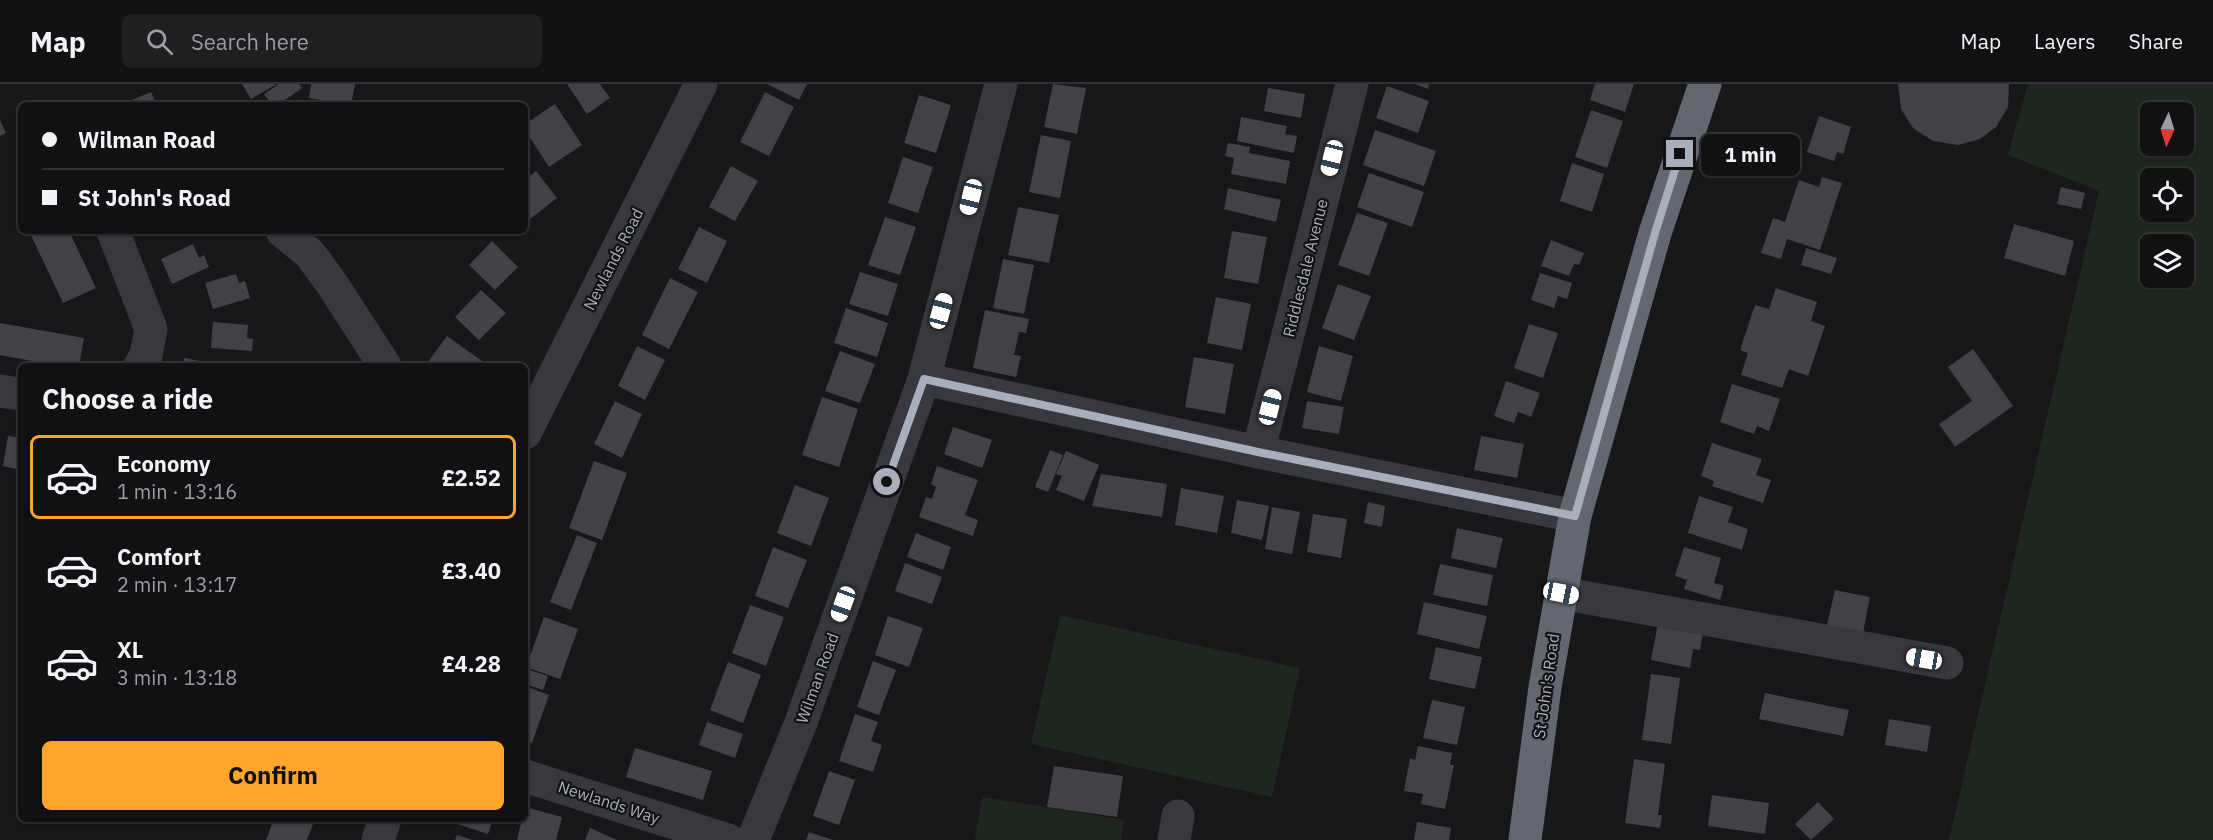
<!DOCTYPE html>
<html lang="en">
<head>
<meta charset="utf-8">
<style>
  :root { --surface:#111113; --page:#1e1f21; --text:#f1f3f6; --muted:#9c9da0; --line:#303133; --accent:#ffa529 }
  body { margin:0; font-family:"IBM Plex Sans",sans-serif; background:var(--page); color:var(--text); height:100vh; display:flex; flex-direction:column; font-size:22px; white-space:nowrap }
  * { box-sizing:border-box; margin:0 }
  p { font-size:20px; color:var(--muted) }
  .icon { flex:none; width:33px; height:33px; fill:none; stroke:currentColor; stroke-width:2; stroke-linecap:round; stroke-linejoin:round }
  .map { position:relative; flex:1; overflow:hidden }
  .side { position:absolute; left:18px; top:279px; width:510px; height:459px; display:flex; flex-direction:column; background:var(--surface); border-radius:9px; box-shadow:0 2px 4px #0004,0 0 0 2px var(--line) }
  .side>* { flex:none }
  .guide { position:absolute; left:18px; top:18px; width:510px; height:132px; border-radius:9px; box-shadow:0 2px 4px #0004,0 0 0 2px var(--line); display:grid; align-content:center; height:132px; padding:0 24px; background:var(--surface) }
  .needle { width:39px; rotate:184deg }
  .tools { position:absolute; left:2140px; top:18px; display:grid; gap:12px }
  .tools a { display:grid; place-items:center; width:54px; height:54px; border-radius:9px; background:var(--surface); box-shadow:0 2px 4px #0004,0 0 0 2px var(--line); font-size:30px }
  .end { position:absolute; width:27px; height:27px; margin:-14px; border:8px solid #a8afba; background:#111; box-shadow:0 0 0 3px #111 }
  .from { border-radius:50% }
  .bubble { position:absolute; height:42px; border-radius:9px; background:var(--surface); box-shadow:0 2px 4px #0004,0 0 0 2px var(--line); font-size:20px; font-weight:700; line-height:42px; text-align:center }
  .car { position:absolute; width:18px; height:36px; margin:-18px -9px; border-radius:8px; box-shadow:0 0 4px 2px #0007; background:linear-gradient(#fff 24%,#345 0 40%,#fff 0 76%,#345 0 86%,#fff 0) }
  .guide b { display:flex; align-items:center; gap:21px; height:57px; font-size:22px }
  .guide b+b { border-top:2px solid var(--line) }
  .guide i { width:15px; height:15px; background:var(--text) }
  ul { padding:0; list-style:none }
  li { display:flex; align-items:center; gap:18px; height:84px; margin:0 12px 9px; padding:0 12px; border:3px solid transparent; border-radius:9px }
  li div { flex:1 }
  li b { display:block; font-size:22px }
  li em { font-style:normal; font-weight:700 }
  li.active { border-color:var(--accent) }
  li>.icon { width:54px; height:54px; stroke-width:1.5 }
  h2 { padding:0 24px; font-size:27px; line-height:72px }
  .action { display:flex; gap:12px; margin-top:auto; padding:12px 24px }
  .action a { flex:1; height:69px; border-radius:9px; background:var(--accent); color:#111; font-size:24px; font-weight:700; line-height:69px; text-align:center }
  header { display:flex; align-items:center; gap:36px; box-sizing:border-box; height:84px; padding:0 30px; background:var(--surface); border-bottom:2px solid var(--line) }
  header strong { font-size:28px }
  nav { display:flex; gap:33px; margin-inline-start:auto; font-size:21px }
  .search { width:420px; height:54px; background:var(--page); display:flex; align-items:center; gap:15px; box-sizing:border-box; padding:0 21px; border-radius:9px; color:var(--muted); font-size:22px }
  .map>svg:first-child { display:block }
  .green { fill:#1e271f; fill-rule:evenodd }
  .building { fill:#404246 }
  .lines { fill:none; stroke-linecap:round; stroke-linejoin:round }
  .minor { stroke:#37393e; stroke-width:33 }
  .highway { stroke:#636770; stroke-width:33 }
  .route { stroke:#a8afba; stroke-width:8 }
  .labels { text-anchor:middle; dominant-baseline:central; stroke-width:4.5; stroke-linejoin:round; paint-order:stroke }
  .street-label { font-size:16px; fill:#a8afba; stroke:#121214 }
</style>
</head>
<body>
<header>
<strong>Map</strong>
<div class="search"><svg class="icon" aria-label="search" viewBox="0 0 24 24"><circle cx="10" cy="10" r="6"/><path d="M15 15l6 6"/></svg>Search here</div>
<nav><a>Map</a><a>Layers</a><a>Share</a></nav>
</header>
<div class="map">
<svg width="2213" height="756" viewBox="0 0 2213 756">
  <rect width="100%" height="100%" fill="#171719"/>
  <!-- green -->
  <path class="green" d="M2028,0H2213V756H1949L2099,107L2008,71ZM2151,28H2184V62H2151ZM2184,94V128H2151V94ZM2151,160H2184V194H2151Z
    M1060,531L1300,584L1272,713L1031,660Z
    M982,713L1124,736L1121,756H975Z"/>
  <!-- building -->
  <path class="building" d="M242,0H277L251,15Z
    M279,0H299L302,4L278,21H272L264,10Z
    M311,0H355L351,21L309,14Z
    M567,0H600L610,14L587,30Z
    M767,0H807L799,16Z
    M1053,0L1086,4L1077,50L1044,43Z
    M1415,0H1429L1428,5Z
    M1595,0H1634L1625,28L1590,16Z
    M1898,0H2009L2008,23L1996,43L1980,55L1958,61L1933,57L1913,44L1901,25Z
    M1387,2L1429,17L1418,49L1376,34Z
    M1268,4L1305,10L1301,34L1264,27Z
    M151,8L157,21H132L130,17Z
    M765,8L794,23L769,72L740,58Z
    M919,11L951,21L936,69L904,59Z
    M555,20L582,61L549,83L525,46V40Z
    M1591,26L1623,37L1607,84L1575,73Z
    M1819,32L1851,43L1843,70L1837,68L1834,77L1807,68Z
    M1241,33L1287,42L1285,50L1297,52L1294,69L1237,57Z
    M0,36L6,49L0,52Z
    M1375,46L1436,67L1424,102L1363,81Z
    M1041,51L1071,57L1060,114L1029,108Z
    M1228,59L1250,63L1249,69L1290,77L1286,100L1231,90L1234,74L1225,72Z
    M903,73L933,83L918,129L888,119Z
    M1572,79L1604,90L1592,128L1560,117Z
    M731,82L758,97L735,137L709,123Z
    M536,87L557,114L525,139V96Z
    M1369,89L1424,108L1412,143L1357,123Z
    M1822,93L1842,99L1820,166L1787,155L1781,175L1761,169L1773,134L1785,138L1799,96L1819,103Z
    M2061,103L2085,109L2081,125L2057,120Z
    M1228,104L1281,116L1276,138L1224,125Z
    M1018,123L1059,131L1049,179L1008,171Z
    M1357,129L1388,139L1369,192L1338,181Z
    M885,133L916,143L900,191L868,181Z
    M2014,140L2074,157L2065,192L2004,174Z
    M699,143L727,157L707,199L678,185Z
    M29,147H69L96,204L63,219Z
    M1232,147L1267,153L1258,200L1224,194Z
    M1551,156L1584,169L1579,181L1574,180L1569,192L1541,182Z
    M492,157L518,183L495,206L469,181Z
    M193,160L199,174L204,171L209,183L172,200L161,175Z
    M1806,164L1837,174L1831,190L1801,181Z
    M1003,175L1034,181L1024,230L993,224Z
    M860,188L898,200L888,232L849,220Z
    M1540,189L1572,199L1567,215L1558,212L1554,224L1531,216Z
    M236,190L239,199L245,197L250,214L213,225L205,199Z
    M670,194L698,208L669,265L642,251Z
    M1338,200L1371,212L1354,256L1322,244Z
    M1776,204L1817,218L1811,237L1825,242L1808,292L1789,285L1782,304L1741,291L1748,269L1740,266L1755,221L1769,225Z
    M481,206L506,229L479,256L455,233Z
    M1216,213L1251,220L1242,266L1207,259Z
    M846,224L888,239L877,273L834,259Z
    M985,226L1029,235L1026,249L1019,248L1014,271L1021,272L1016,293L973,284Z
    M213,238L248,241L247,254L253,255L252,267L211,264Z
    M0,239L84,254L79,282H59L0,271Z
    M1529,240L1558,249L1543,294L1514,284Z
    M447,252L482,277L478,282H425Z
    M637,262L665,276L645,316L618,302Z
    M1319,262L1353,272L1341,317L1307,308Z
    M1973,265L2013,322L1955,363L1939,340L1972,317L1948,283Z
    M840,267L875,280L860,319L825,307Z
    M1194,273L1234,280L1225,330L1185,323Z
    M184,274L216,280V282H183Z
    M1506,297L1540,309L1531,333L1518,328L1514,339L1494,332Z
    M1732,300L1780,315L1769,347L1757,342L1754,350L1720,338Z
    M822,313L858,325L839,383L802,371Z
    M615,317L642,330L622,374L594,360Z
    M1307,317L1344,323L1339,350L1302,344Z
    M953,343L992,356L982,384L944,370Z
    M8,352L21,354V386L3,382Z
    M1481,352L1524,360L1517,394L1474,386Z
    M1712,359L1762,375L1756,391L1771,396L1763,419L1712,402L1714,397L1701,392Z
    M1050,366L1063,371L1048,408L1035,403Z
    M1066,367L1099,381L1084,417L1056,406L1062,392L1056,390Z
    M594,377L627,389L602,456L569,444Z
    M937,382L978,396L965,431L978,436L973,452L919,433L926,413L932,415L936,403L931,400Z
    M1101,390L1167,400L1162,433L1092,422Z
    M795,401L829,414L811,462L777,449Z
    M1181,404L1224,412L1217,449L1175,441Z
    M1699,412L1733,423L1728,438L1748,445L1742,466L1688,449Z
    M1237,416L1269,422L1262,456L1231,449Z
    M1368,418L1385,422L1382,443L1364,439Z
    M1272,423L1300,428L1292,470L1265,465Z
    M1313,430L1347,435L1341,474L1307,468Z
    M1457,444L1503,454L1496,484L1451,474Z
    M916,449L951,463L943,486L907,473Z
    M577,451L597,459L571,526L550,518Z
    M773,463L807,476L788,524L755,512Z
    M1684,463L1721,474L1714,499L1724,502L1720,516L1684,505L1687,496L1675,492Z
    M905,479L942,493L932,520L895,507Z
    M1440,480L1493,491L1487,522L1433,511Z
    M1835,506L1870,513L1863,549L1827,541Z
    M1424,518L1487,532L1479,565L1417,550Z
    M750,521L784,533L766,582L732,569Z
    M888,532L923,544L909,583L875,571Z
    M544,533L578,545L560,595L526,583Z
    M1659,534L1704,543L1700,566L1693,565L1690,584L1651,576Z
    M1436,563L1482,573L1475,605L1429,595Z
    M873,577L896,586L879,631L857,623Z
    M728,578L761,591L743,639L710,626Z
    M527,585L548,592L543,606L525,600Z
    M1651,590L1680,594L1671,660L1642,656Z
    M525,602L549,611L532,659L525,657Z
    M1765,609L1849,626L1843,652L1759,635Z
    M1432,616L1465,623L1457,661L1423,654Z
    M855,630L878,638L871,657L882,661L873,688L839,677Z
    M1889,635L1931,642L1927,668L1885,661Z
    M707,638L743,650L735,674L699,661Z
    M1418,662L1452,669L1450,681H1454L1445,725L1421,720L1423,710L1404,707L1410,674L1415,676Z
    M635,664L712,687L703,716L626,693Z
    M1634,675L1665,680L1658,731H1662L1660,744L1625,739Z
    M1054,682L1123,692L1117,733L1047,723Z
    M829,687L855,696L839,741L813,732Z
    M1712,711L1769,719L1765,750L1708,742Z
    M1818,718L1834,735L1811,756L1795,740Z
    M525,723L562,733L556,756H517L522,735H525Z
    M274,735H301L313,740L307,756H266Z
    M458,735H493L488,750L457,740Z
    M1417,738L1451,744L1449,756H1414Z
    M590,744L617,756H585Z
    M809,748L833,756H806Z
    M457,751L472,756H455Z"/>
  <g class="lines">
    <!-- minor -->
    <path class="minor" d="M113,147L151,245L146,271L140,282
      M282,147L310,170L332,200L385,282
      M924,295L1258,368L1575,432
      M0,307L21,310
      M525,349L701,0
      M1258,368L1352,0
      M1561,509L1947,579
      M525,692L728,756
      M378,756L385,735
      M753,756L800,641L924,295L1001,0
      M1174,756L1178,732"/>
    <!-- highway -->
    <path class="highway" d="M1525,756L1545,603L1575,432L1655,149L1705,0"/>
  </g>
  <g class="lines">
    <!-- route -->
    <path class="route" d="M887,398L924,295L1258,368L1575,432L1655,149L1680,70"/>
  </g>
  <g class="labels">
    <!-- street labels -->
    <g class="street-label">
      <text transform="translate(613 175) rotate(-63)">Newlands Road</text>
      <text transform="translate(1305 184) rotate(-76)">Riddlesdale Avenue</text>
      <text transform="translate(817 594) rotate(-70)">Wilman Road</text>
      <text transform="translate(1546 602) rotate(-82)">St John's Road</text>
      <text transform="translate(609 718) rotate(18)">Newlands Way</text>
    </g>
  </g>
</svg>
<div class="tools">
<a><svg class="needle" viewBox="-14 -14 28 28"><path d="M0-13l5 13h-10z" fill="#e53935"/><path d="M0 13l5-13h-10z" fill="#9c9da0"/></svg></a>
<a><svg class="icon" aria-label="locate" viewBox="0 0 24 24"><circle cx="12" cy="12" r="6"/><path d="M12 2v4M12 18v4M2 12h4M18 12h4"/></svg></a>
<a><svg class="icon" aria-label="layers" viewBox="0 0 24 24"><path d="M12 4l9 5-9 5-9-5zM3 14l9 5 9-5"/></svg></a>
</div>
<i class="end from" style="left:887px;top:398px"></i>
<i class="end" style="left:1680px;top:70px"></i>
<div class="bubble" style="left:1701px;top:50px;width:99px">1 min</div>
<i class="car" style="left:1332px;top:74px;rotate:194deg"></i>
<i class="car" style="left:971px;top:113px;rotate:194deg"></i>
<i class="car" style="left:941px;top:227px;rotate:15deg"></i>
<i class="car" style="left:1270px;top:323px;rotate:14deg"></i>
<i class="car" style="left:1561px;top:509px;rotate:101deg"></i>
<i class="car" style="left:843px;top:520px;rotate:200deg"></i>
<i class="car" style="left:1924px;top:575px;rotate:280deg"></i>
<div class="guide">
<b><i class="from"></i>Wilman Road</b>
<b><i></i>St John's Road</b>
</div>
<section class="side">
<h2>Choose a ride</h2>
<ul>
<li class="active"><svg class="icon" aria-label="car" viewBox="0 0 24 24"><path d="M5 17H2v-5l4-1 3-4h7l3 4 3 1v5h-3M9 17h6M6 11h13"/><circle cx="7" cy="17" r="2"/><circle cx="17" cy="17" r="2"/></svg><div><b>Economy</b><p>1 min · 13:16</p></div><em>£2.52</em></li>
<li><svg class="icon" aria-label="car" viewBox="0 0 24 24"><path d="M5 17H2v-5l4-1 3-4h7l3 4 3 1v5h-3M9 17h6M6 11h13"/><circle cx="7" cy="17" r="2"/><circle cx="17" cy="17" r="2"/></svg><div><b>Comfort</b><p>2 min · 13:17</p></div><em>£3.40</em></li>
<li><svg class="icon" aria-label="car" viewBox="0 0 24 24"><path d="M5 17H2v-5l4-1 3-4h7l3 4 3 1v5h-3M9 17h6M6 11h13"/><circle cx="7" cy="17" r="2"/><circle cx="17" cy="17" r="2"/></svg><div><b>XL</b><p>3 min · 13:18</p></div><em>£4.28</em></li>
</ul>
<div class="action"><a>Confirm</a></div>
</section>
</div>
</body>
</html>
